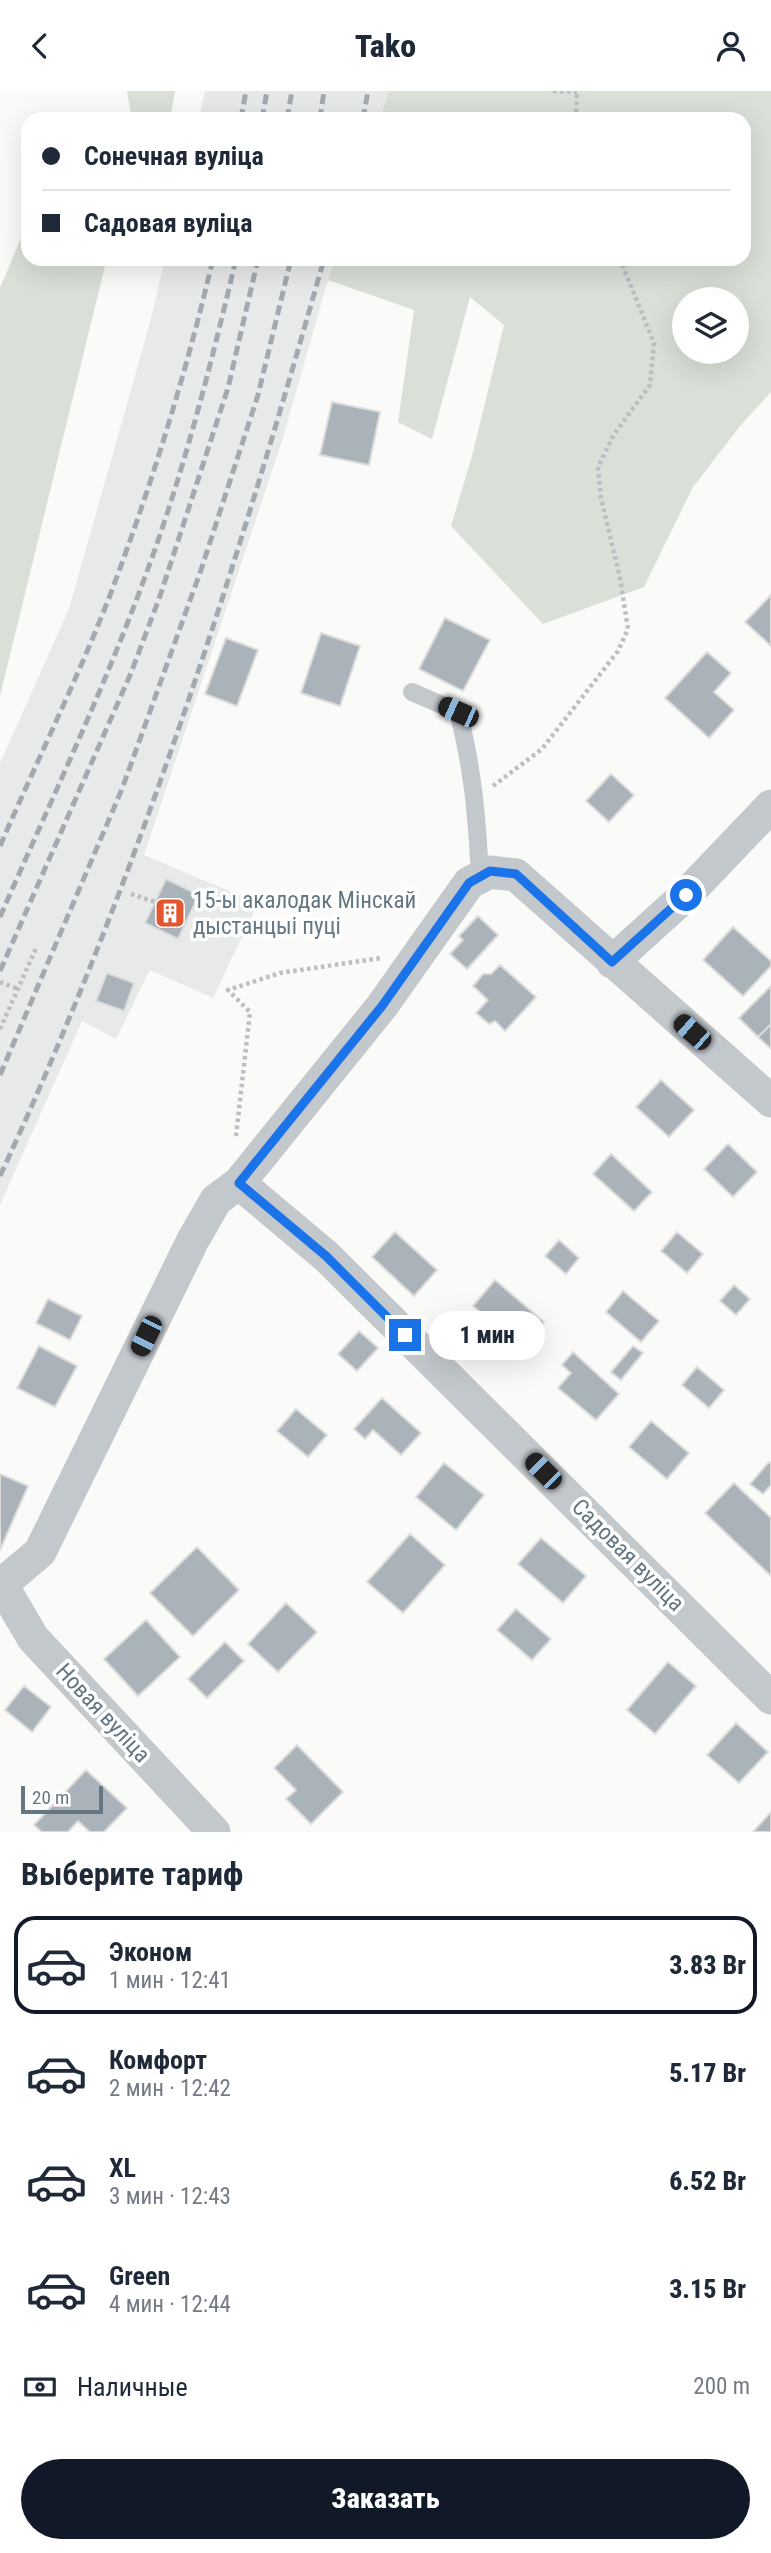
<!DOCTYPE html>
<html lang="ru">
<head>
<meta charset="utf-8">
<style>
  :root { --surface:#fff; --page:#f6f6f7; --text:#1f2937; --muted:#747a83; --line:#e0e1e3; --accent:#111827 }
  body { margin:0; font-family:"Roboto Condensed",sans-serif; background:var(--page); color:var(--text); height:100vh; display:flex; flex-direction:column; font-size:26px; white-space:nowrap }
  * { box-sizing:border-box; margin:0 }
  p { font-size:23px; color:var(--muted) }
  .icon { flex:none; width:38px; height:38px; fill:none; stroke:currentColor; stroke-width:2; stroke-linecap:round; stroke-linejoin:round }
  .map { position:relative; height:1741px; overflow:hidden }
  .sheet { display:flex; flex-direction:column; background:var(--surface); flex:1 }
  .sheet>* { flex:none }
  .top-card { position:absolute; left:21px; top:21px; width:730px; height:154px; border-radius:21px; box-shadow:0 7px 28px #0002; display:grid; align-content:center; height:154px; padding:0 21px; background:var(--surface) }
  .controls { position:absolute; left:672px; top:196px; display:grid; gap:14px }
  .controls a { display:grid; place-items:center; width:77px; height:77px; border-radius:50%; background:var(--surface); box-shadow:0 7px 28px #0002; font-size:35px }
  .scale { position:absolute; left:21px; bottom:18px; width:82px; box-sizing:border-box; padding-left:7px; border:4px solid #657683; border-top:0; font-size:19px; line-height:24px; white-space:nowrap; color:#657683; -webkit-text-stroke:5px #fff; paint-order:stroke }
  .end { position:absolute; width:32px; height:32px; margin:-16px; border:9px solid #1a73e8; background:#fff; box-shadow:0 0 0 4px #fff }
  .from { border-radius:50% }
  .bubble { position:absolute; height:49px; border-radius:24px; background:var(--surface); box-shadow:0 7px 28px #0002; font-size:23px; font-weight:800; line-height:49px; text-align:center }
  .car { position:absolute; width:21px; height:42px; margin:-21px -10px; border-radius:9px; box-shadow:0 0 5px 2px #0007; background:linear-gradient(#222 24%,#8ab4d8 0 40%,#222 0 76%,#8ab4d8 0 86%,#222 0) }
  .top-card b { display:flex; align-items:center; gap:24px; height:66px; font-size:26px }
  .top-card b+b { border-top:2px solid var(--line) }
  .top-card i { width:18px; height:18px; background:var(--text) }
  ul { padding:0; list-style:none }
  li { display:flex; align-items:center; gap:21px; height:98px; margin:0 14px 10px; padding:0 7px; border:4px solid transparent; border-radius:21px }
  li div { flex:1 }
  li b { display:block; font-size:26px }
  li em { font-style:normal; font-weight:800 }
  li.active { border-color:var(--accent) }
  li>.icon { width:63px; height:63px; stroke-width:1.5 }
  h2 { padding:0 21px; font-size:32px; line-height:84px }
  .pay { display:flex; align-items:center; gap:18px; height:77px; padding:0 21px; font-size:26px }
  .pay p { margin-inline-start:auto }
  .button { display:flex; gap:14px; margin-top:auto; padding:14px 21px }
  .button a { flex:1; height:80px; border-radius:42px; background:var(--accent); color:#fff; font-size:28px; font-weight:800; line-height:80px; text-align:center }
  header { display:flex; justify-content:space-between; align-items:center; height:91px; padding:0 21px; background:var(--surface); font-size:32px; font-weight:800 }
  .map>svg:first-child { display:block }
  .built { fill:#e8e9e9 }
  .green { fill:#dadfd7; fill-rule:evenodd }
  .building { fill:#aab3b9; stroke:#dcdcda; stroke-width:2 }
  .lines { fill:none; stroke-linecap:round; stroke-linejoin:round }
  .path { stroke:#bbbfc2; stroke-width:4.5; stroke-dasharray:3.5 3.5; stroke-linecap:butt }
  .service { stroke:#c3c8cc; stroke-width:18 }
  .minor { stroke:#c3c8cc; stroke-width:33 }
  .rail { stroke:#a2aab0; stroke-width:5; stroke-dasharray:10 5; stroke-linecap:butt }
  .route { stroke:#1a73e8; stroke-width:9 }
  .labels { text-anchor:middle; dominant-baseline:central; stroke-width:7; stroke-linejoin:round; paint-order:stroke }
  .poi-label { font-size:23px; fill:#657683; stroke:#fff; text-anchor:start }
  .street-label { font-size:23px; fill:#657683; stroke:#fff }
</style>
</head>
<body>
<header><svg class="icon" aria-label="back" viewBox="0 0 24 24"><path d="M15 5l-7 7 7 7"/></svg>Tako<svg class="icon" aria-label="person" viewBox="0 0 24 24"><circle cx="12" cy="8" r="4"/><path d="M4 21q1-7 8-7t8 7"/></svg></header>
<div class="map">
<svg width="771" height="1741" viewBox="0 0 771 1741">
  <rect width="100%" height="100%" fill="#fafaf8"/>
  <!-- built -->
  <path class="built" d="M205,0H429L427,28H199Z
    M165,168H418L328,189L282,350L144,764L258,812L213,907L150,879L116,948L82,930L0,1114V672L69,518L149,235Z"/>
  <!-- green -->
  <path class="green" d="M127,0H175L170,28H132Z
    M389,0H771V301L740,335L693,396L644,496L543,533L451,435L472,365L504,234L470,206L432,348L398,331L414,219L328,189L335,168H744V28H380ZM684,208H737V261H684Z
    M28,130V168H100L105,175L0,605V197Z"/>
  <!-- building -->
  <path class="building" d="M332,311L380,321L369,374L320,364Z
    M771,504V555L745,531Z
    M445,527L490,549L463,600L419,578Z
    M321,542L360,555L340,615L301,602Z
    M226,547L258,559L237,615L205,603Z
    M707,561L731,582L714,601L734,619L709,647L665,607Z
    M611,683L634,704L609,731L586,710Z
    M166,788L199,804L178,848L145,832Z
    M478,825L498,844L467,878L450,863L463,849L459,845Z
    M733,836L771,870V875L743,905L703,869Z
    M500,874L536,906L505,940L495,930L489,933L476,922L488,909L473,895L483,883H491Z
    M107,882L134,892L124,920L96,910Z
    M771,895V933L758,946L739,927Z
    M771,933V958L758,946Z
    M661,989L694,1019L669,1046L636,1016Z
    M728,1053L757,1081L733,1106L704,1078Z
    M611,1063L652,1101L634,1120L593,1083Z
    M395,1141L437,1179L414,1205L372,1166Z
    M677,1141L703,1163L687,1182L661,1160Z
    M559,1149L579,1167L566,1183L545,1165Z
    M495,1189L544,1231L522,1257L473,1215Z
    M734,1194L750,1208L736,1224L720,1210Z
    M623,1200L659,1230L641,1251L606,1221Z
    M48,1208L82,1225L70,1249L36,1232Z
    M359,1240L378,1257L357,1280L338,1263Z
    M39,1255L77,1275L55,1316L17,1297Z
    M633,1255L643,1262L621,1289L611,1281Z
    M573,1261L619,1303L596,1329L558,1297L571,1282L562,1274Z
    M697,1276L724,1299L709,1317L682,1294Z
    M382,1307L421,1342L401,1364L373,1339L365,1348L354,1338Z
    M296,1318L327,1344L308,1366L277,1340Z
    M651,1330L689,1362L667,1388L629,1356Z
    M769,1371L771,1373V1394L763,1403L750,1393Z
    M444,1372L484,1404L456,1439L416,1406Z
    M0,1383L28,1395L0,1459Z
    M734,1392L771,1427V1485L705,1422Z
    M410,1443L445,1474L403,1522L367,1491Z
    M541,1447L586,1485L563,1512L518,1473Z
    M197,1456L239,1499L193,1545L150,1502Z
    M286,1512L317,1541L278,1581L248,1553Z
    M516,1518L551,1548L532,1569L497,1539Z
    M146,1529L180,1566L138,1605L104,1568Z
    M225,1551L244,1570L207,1607L188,1588Z
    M668,1571L696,1595L655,1643L627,1619Z
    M24,1595L51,1616L32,1641L5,1619Z
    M736,1632L768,1661L739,1692L707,1664Z
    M297,1654L343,1701L311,1733L286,1708L296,1699L274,1677Z
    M86,1679L127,1717L104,1741H90L78,1730L68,1741H42L34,1734Z
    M771,1721V1741H753Z"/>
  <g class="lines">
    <!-- path -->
    <path class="path" d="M553,0L577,1
      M576,28L577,0
      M493,695L542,658L618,560L628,538L620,487L601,407L598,376L613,345L650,294L654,252L620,168
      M131,803L155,811
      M0,891L18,898
      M0,938L37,855
      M236,1045L250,921L228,899L280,882L381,867"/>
    <!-- service -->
    <path class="service" d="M412,601L458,621C473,676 477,729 480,785"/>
    <!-- minor -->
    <path class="minor" d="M612,871L686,804L771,715
      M239,1092L326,1165L771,1607
      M2,1494L33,1547L214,1741
      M0,1495L40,1461L193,1149L216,1109L239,1092L382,915L469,792L490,781L516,784L771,1010"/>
    <!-- rail -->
    <path class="rail" d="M241,28L246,0
      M262,28L267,0
      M287,28L292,0
      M320,28L324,0
      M363,28L368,0
      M0,755C36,672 76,591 109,507C151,396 186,283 213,168
      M0,826C48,716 100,607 142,494C182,388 210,278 236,168
      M0,880L131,582L160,505L228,297L258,168
      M0,984L122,698L201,479L258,304L291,168
      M0,1085C137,790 236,480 324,168"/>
  </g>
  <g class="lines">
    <!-- route -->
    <path class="route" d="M405,1244L326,1165L239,1092L382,915L469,792L490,780L516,783L612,871L686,804"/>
  </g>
  <!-- icons -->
  <defs>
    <g id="building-square" transform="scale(1.575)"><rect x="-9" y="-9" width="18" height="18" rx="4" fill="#e4572e" stroke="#fff"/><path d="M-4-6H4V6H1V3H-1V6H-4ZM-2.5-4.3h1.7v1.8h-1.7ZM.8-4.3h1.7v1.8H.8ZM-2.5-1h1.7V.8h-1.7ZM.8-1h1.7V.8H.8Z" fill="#fff"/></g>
  </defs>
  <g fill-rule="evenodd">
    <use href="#building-square" x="170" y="822"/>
  </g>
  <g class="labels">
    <!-- poi labels -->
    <g class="poi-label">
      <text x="193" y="809">15-ы акалодак Мінскай<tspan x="193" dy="26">дыстанцыі пуці</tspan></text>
    </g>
    <!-- street labels -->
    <g class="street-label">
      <text transform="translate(628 1464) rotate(45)">Садовая вуліца</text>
      <text transform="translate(103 1622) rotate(47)">Новая вуліца</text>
    </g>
  </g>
</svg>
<div class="controls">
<a><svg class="icon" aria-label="layers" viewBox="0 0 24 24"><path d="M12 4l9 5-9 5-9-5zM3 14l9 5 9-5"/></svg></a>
</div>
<div class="scale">20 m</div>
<i class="end from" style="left:686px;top:804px"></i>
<i class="end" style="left:405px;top:1244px"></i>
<div class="bubble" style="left:429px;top:1220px;width:116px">1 мин</div>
<i class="car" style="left:458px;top:621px;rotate:294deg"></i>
<i class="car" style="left:692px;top:941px;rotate:311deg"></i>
<i class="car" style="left:146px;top:1245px;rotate:206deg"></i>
<i class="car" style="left:543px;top:1380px;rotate:315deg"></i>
<div class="top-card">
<b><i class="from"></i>Сонечная вуліца</b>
<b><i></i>Садовая вуліца</b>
</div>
</div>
<section class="sheet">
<h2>Выберите тариф</h2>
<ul>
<li class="active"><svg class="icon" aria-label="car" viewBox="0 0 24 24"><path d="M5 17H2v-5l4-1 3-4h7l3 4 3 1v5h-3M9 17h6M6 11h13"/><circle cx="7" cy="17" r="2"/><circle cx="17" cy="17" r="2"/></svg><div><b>Эконом</b><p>1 мин · 12:41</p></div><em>3.83 Br</em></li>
<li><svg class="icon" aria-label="car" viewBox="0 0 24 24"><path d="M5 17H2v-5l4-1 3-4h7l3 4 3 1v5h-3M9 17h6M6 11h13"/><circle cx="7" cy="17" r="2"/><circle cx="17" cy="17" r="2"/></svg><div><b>Комфорт</b><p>2 мин · 12:42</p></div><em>5.17 Br</em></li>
<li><svg class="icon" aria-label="car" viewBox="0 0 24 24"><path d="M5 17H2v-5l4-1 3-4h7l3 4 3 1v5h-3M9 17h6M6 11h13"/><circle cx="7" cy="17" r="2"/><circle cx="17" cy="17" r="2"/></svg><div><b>XL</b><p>3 мин · 12:43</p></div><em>6.52 Br</em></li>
<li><svg class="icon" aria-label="car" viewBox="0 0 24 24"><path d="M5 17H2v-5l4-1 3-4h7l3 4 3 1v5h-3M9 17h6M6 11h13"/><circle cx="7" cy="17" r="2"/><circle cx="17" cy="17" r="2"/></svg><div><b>Green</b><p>4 мин · 12:44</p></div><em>3.15 Br</em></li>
</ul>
<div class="pay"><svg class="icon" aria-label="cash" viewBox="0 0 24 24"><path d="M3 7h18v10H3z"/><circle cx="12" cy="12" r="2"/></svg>Наличные<p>200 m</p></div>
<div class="button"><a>Заказать</a></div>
</section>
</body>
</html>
